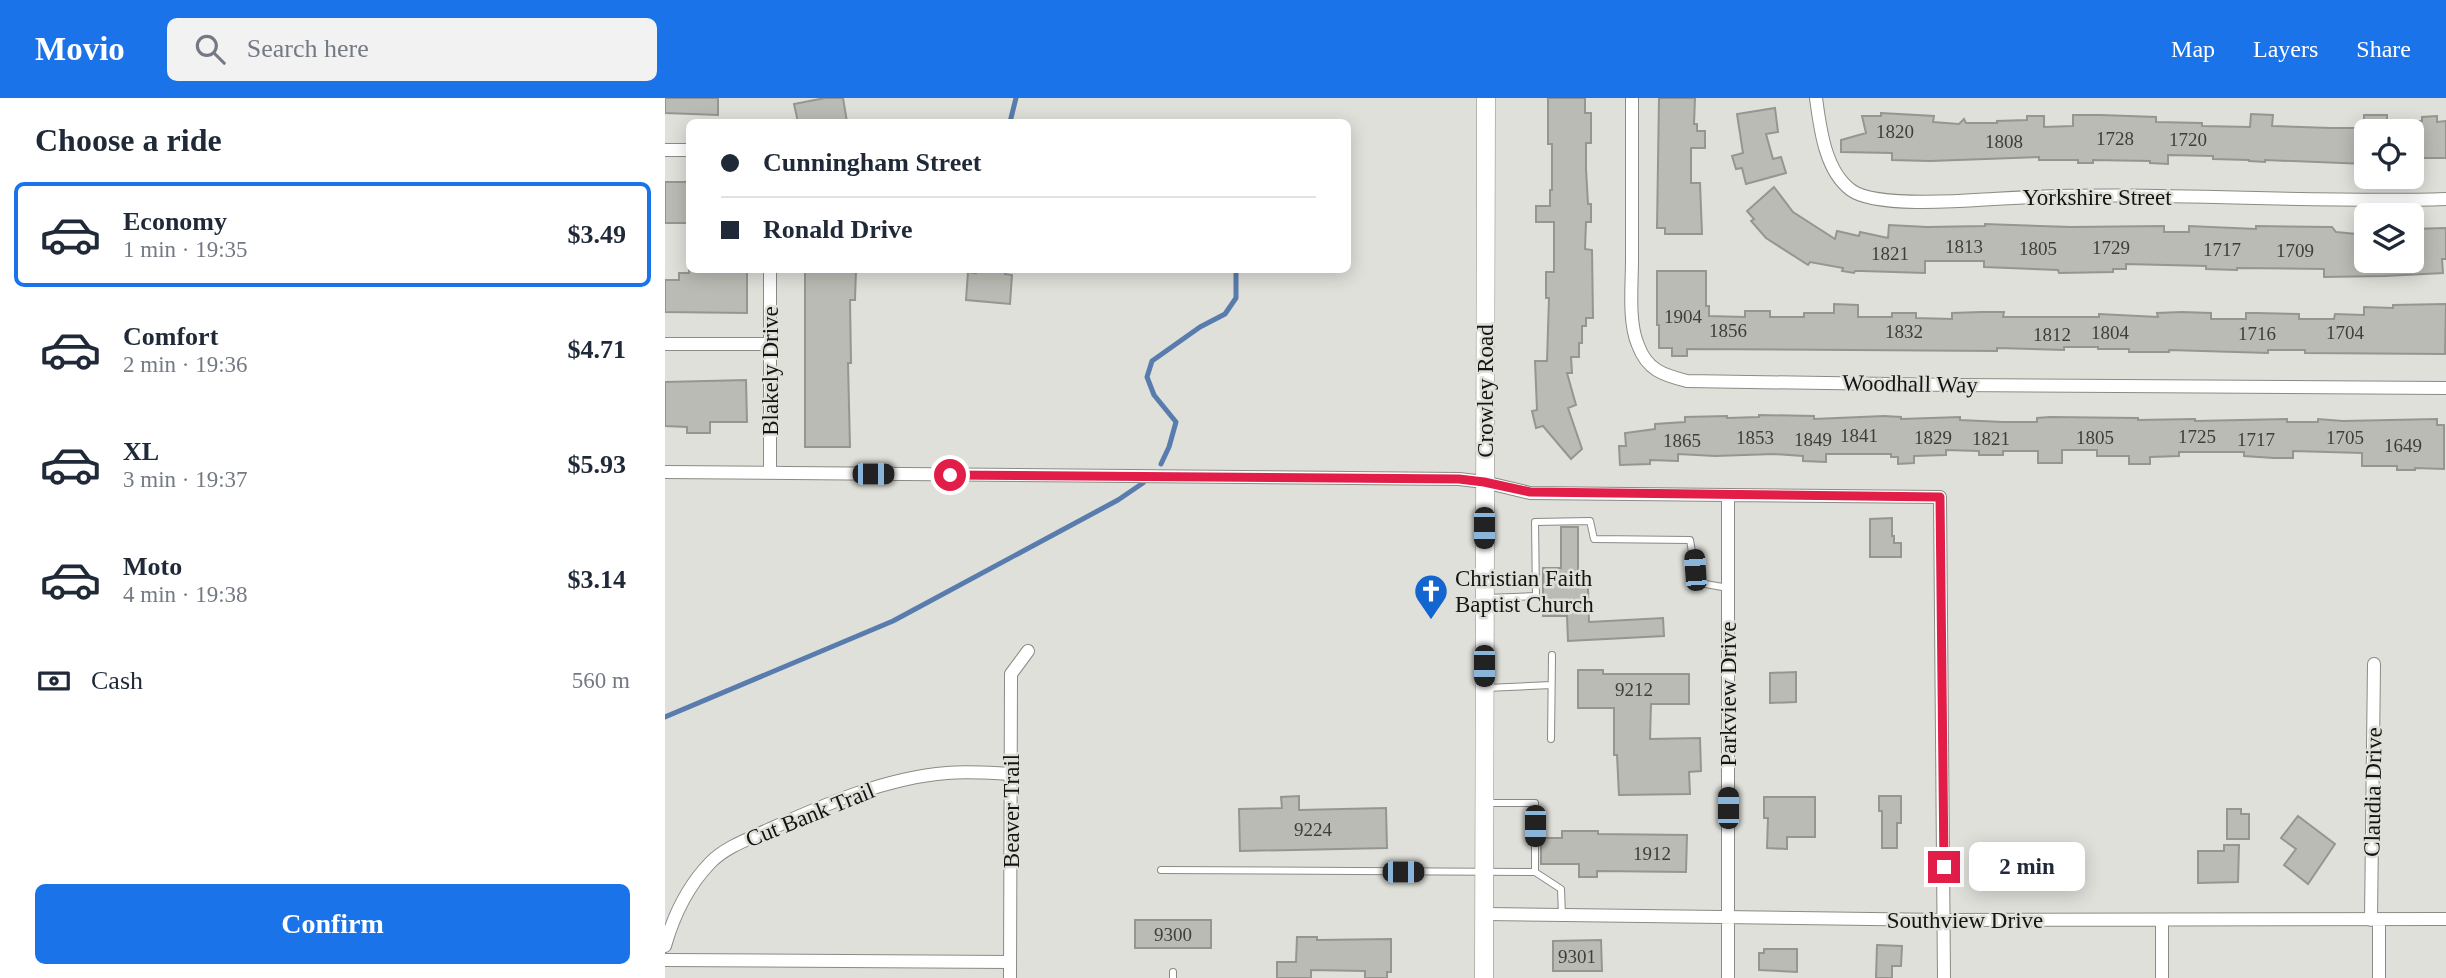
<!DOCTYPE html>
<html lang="en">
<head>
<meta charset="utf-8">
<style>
  :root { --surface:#fff; --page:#f2f2f3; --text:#1f2937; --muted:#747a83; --line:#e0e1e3; --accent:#1a73e8 }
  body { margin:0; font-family:Georgia,serif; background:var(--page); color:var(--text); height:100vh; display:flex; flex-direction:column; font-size:26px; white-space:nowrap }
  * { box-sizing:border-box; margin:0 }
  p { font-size:23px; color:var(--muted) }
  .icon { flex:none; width:38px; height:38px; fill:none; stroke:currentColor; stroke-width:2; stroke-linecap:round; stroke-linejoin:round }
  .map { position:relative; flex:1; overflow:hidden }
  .side { display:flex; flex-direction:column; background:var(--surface); width:665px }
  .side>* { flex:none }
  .guide { position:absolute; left:21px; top:21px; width:665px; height:154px; border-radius:10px; box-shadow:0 4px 18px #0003; display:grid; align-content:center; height:154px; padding:0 35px; background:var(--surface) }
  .controls { position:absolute; left:1689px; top:21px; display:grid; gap:14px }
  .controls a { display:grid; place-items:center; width:70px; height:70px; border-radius:10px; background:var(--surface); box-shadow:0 4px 18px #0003; font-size:35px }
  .end { position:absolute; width:32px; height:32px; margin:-16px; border:9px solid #e11d48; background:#fff; box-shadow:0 0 0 4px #fff }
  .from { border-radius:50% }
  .bubble { position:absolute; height:49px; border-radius:10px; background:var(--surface); box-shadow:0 4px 18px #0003; font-size:23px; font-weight:700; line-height:49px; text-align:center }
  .car { position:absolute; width:21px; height:42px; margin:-21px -10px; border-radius:9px; box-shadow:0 0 5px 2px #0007; background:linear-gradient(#222 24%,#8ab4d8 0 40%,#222 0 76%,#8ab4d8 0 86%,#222 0) }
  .guide b { display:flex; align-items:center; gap:24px; height:66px; font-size:26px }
  .guide b+b { border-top:2px solid var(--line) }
  .guide i { width:18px; height:18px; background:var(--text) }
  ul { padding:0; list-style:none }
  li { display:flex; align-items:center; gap:21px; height:105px; margin:0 14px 10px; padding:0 21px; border:4px solid transparent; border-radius:10px }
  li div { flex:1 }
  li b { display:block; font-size:26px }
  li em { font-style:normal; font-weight:700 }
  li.on { border-color:var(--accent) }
  li>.icon { width:63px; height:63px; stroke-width:1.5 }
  h2 { padding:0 35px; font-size:32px; line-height:84px }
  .pay { display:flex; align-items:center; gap:18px; height:77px; padding:0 35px; font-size:26px }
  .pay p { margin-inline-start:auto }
  .action { display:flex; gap:14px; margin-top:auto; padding:14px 35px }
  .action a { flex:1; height:80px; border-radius:10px; background:var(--accent); color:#fff; font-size:28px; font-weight:700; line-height:80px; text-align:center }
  header { display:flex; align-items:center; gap:42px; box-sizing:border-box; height:98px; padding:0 35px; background:var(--accent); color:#fff }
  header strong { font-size:33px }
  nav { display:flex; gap:38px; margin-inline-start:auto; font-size:24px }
  .search { width:490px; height:63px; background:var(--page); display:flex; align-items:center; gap:18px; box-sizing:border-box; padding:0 24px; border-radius:10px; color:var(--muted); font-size:26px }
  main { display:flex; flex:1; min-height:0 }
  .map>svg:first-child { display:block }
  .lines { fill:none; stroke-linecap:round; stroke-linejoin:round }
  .stream { stroke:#597cae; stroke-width:5 }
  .building { fill:#babbb5; stroke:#959690; stroke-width:2 }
  .lane-casing { stroke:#8a8b85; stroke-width:8 }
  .street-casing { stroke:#8a8b85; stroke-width:14 }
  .secondary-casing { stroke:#8a8b85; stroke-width:19 }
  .lane { stroke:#fff; stroke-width:6 }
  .street { stroke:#fff; stroke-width:12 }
  .secondary { stroke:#fff; stroke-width:18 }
  .route { stroke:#e11d48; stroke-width:9 }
  .labels { text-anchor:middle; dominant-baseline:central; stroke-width:5; stroke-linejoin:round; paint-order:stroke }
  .number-label { font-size:19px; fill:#3e3e3b }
  .street-label { font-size:23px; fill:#141412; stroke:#dfe0da }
  .poi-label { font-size:23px; fill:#141412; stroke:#dfe0da; text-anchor:start }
</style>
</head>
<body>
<header>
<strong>Movio</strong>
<div class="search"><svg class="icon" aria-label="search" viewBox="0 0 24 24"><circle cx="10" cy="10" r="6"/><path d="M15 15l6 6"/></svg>Search here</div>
<nav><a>Map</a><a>Layers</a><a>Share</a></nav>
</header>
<main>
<section class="side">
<h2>Choose a ride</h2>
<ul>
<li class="on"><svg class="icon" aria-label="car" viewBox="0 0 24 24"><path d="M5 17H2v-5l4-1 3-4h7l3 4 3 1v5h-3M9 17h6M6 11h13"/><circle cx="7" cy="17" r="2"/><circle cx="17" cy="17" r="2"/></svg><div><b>Economy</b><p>1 min · 19:35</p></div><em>$3.49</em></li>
<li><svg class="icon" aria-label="car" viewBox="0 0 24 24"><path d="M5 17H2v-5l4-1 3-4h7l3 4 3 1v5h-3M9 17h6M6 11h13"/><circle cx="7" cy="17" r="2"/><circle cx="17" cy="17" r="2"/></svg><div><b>Comfort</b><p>2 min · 19:36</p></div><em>$4.71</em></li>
<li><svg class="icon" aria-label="car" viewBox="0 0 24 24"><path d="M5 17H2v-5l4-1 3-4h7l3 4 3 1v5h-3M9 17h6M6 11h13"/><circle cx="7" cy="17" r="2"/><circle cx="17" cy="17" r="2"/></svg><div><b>XL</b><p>3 min · 19:37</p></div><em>$5.93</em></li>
<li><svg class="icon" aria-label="car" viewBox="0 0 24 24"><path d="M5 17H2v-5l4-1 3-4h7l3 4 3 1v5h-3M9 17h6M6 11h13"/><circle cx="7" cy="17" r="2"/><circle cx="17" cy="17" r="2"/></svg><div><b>Moto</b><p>4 min · 19:38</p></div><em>$3.14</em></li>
</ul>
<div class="pay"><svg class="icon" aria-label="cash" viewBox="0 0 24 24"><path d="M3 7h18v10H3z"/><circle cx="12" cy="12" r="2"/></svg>Cash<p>560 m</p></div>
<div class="action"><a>Confirm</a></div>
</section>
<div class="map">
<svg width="1781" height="880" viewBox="0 0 1781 880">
  <rect width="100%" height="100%" fill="#dfe0da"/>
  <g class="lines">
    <!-- stream -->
    <path class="stream" d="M345,24L351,0
      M496,366L504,349L511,324L489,297L482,279L487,263L535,229L560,216L571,200V172
      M0,619L228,523L453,402L478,385"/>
  </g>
  <!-- building -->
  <path class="building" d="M0,0H53V17L0,15Z
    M160,0H178L182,24H133L129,6Z
    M883,0H920V15H926V45H921V71L923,106H926V124H921L920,151L927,152L928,220H921V228H917V245H914V259H906L907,275H902L911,307L903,310L917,351L906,361L878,328L871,330L867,313L872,312L870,263H882L884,200H881V174H889V124H871V108H885V92H887V46H883Z
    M994,0H1030L1029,26H1032V33H1040V50H1026V85H1035L1037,136H1000V130H992Z
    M1110,10L1113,34L1101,36L1108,61L1116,59L1121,75L1081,86L1077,70L1071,71L1067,58L1078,55L1072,16Z
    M1216,15L1269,18L1268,24L1294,26L1299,21L1301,25H1332V23L1362,22V18H1379V29L1408,28V17H1435L1491,19V24L1537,25V28L1585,29L1586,16L1608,17L1607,28L1666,30H1699V17H1722V33H1701V66L1600,62V64L1584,63V62L1548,61V58L1503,57V66L1485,65V63L1428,62V65H1413V62H1374V59L1265,63L1227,62V55L1176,54V42L1201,35L1197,18H1216Z
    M1772,18V24L1781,23V60H1746V23H1757V19Z
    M0,84H24V125H0Z
    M1109,89L1128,114L1170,141L1172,133L1194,138L1195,134L1223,140L1224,127L1262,129L1320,128V126L1406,129L1499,128V134H1524V128L1591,131V128L1667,129L1671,134L1701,137V163H1746V131L1781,130V161H1777L1778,175L1720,178L1659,179V171L1572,170V172L1541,171V168L1461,166V171H1448V174L1394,175L1393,172L1319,169V163H1260V175L1197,173H1190L1189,175L1177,173L1178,170L1145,164L1143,167L1101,140L1086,123L1089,121L1082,113Z
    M24,172H82V215L0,214V182H14V175H24Z
    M140,172H191L190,202H185L186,265H183L185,349H140Z
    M311,172H341L340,176L347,177L345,206L301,202L303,174L311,175Z
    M992,173H1041V208H1044V218L1080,219V213H1105V219H1139V215H1169V206L1193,207V219H1227V215H1251V220L1287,221V215L1316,214H1339L1338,219H1434V216L1493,219L1492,215L1517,214L1546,215V221H1581V215H1592L1634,216V221H1669L1670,216L1699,217V209L1728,210V207L1781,206L1780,256L1640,255V252H1603V255L1504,252V254H1464V251H1433V249H1399V252L1332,250V253L1022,251V258H1007V250H994V227H992Z
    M81,282L82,324H45V335H22V329L0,328V284Z
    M1094,317L1149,318V321L1219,318L1236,319V321L1295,319V322L1338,324H1372V320L1385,319L1473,320V322L1530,321V323L1622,321V324H1653V321L1678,323L1772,321V327H1779V371L1750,370V372H1732V368H1697V355L1628,353V360H1609L1579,358V354H1514V358L1485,359V366H1464V358H1432V352H1397V365H1373V353H1338V357H1314V353L1281,352V357L1249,358V365L1233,366V359H1226V356H1161V364L1138,363V358L1109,356L1050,358L1013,356V363L985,362V366L955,367L954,348H961L960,335L990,331V326L1020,324V319L1062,318V320L1094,319Z
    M1227,420V438H1229V445H1236V459H1205V421Z
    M896,429H913V488H923L924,524L998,520L999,538L903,543L902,518H878V470H896Z
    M913,572H938V576H1024V606H986L985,641L1035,640L1036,673L1024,674L1025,696L954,697L952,657H949V610H913Z
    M1131,574V604L1105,605V575Z
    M634,698V712L721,710L722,750L575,753L574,711L617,710L616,699Z
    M1214,698H1236V725H1232V750H1217V713H1214Z
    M1099,699H1150V739H1122V751L1102,750L1103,720H1099Z
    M1562,711H1576V716H1584V741H1562Z
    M1633,718L1670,746L1643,786L1619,767L1631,751L1616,740Z
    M897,733H933V736L1022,737L1021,774L932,773V779H914V766H876V740H897Z
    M1559,747H1574L1573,784L1533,785V753H1559Z
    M470,822H546V850H470Z
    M632,839H652V842L726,841V874H722V880H700V873L646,872V880H612V864H631Z
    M936,842L937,873H888V843Z
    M1212,847L1237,848L1236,868H1227V880H1211Z
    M1099,851H1132V874L1094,872V855H1099Z"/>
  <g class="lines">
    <!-- lane casing -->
    <g class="lane-casing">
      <path id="lane" d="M821,500L871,498L870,424L925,423L929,441L1025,442L1030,472L1035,485L1063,490
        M821,590L886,587
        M886,641L887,557
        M496,772L870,774V705H822
        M870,774L896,791L897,818
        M508,874V880"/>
    </g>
    <!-- street casing -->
    <g class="street-casing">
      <path id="street" d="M967,0C967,54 967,108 967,162C967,187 963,224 973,247C982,272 998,277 1022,283L1288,287L1781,290
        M1151,0C1155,30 1160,73 1186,92C1210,110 1298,103 1328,101C1479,91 1630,106 1781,101
        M0,52H24
        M0,246H104
        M0,374L794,381L819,384L865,395L1275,399L1279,880
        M105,375V172
        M819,816L1279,822L1781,821
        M1706,822L1709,566
        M1714,822V880
        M0,848C9,816 22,789 45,765C60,749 86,740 105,731C161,706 220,680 282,675C303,673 325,675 346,676
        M0,862L345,864
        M345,880L346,576L363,553
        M1063,880V397
        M1497,880V822"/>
    </g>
    <!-- secondary casing -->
    <g class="secondary-casing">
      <path id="secondary" d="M819,880L821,0"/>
    </g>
    <!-- lane -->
    <use href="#lane" class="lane"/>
    <!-- street -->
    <use href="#street" class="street"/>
    <!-- secondary -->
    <use href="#secondary" class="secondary"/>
  </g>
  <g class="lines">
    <!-- route -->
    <path class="route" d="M285,377L794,381L819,384L865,394L1275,399L1279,769"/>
  </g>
  <!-- icons -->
  <defs>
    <g id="church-pin" transform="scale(1.75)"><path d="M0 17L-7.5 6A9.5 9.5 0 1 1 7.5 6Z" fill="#1365cf" stroke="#dfe0da"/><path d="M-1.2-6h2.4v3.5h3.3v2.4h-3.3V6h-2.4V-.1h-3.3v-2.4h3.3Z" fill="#fff"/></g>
  </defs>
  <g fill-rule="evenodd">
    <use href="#church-pin" x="766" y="493"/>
  </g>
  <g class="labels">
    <!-- number labels -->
    <g class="number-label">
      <text x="1230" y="33">1820</text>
      <text x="1450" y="40">1728</text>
      <text x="1523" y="41">1720</text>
      <text x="1339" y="43">1808</text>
      <text x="1299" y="148">1813</text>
      <text x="1446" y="149">1729</text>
      <text x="1373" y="150">1805</text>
      <text x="1557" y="151">1717</text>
      <text x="1630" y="152">1709</text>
      <text x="1225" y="155">1821</text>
      <text x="1018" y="218">1904</text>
      <text x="1063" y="232">1856</text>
      <text x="1239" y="233">1832</text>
      <text x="1445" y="234">1804</text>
      <text x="1680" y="234">1704</text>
      <text x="1592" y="235">1716</text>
      <text x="1387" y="236">1812</text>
      <text x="1194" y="337">1841</text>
      <text x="1532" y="338">1725</text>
      <text x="1090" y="339">1853</text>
      <text x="1268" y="339">1829</text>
      <text x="1430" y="339">1805</text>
      <text x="1680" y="339">1705</text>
      <text x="1326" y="340">1821</text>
      <text x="1148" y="341">1849</text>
      <text x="1591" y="341">1717</text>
      <text x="1017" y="342">1865</text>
      <text x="1738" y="347">1649</text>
      <text x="969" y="591">9212</text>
      <text x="648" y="731">9224</text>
      <text x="987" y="755">1912</text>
      <text x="508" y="836">9300</text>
      <text x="912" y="858">9301</text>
    </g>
    <!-- street labels -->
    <g class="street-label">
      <text x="1432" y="99">Yorkshire Street</text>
      <text transform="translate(105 273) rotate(-90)">Blakely Drive</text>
      <text transform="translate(1245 286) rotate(1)">Woodhall Way</text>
      <text transform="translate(820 293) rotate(-90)">Crowley Road</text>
      <text transform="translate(1063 596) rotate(-90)">Parkview Drive</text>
      <text transform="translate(1708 694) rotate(-89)">Claudia Drive</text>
      <text transform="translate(346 713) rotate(-90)">Beaver Trail</text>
      <text transform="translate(145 717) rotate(-22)">Cut Bank Trail</text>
      <text x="1300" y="822">Southview Drive</text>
    </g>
    <!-- poi labels -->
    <g class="poi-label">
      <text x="790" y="480">Christian Faith<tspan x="790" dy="26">Baptist Church</tspan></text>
    </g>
  </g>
</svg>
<div class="controls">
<a><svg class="icon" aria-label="locate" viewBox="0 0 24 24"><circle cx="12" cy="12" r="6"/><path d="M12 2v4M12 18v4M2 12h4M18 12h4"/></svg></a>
<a><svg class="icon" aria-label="layers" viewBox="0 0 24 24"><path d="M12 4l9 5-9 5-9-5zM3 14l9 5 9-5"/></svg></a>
</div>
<i class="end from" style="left:285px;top:377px"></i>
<i class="end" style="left:1279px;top:769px"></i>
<div class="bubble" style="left:1304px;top:744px;width:116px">2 min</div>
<i class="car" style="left:208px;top:376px;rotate:90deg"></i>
<i class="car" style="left:819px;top:430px;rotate:180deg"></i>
<i class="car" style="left:1030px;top:472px;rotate:356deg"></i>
<i class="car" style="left:819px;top:568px;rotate:180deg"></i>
<i class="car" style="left:1063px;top:710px;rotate:0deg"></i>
<i class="car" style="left:870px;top:728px;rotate:180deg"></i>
<i class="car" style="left:738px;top:774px;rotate:90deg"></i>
<div class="guide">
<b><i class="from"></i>Cunningham Street</b>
<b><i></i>Ronald Drive</b>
</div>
</div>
</main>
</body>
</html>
